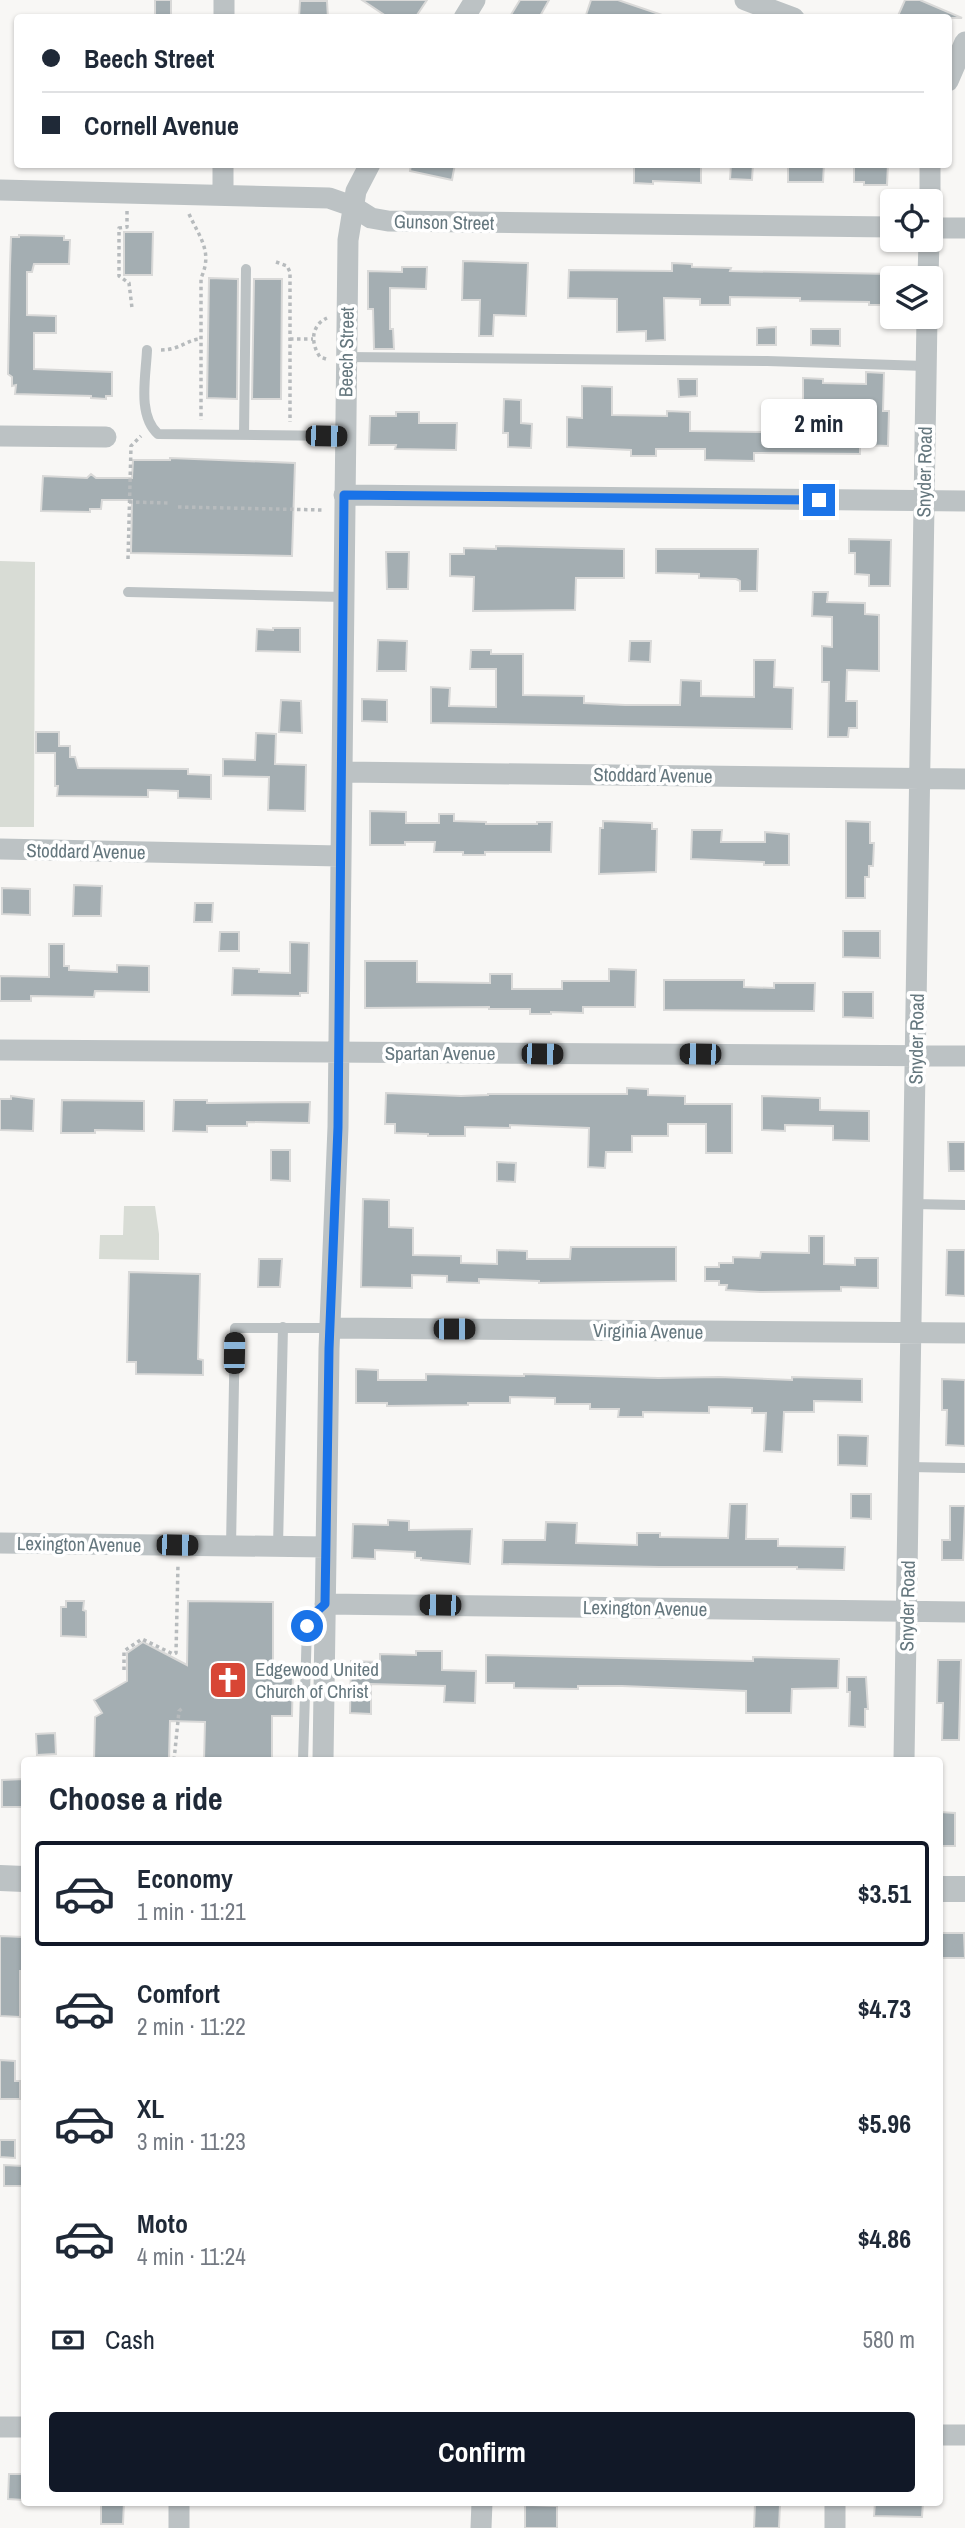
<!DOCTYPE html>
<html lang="en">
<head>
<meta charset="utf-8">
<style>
  :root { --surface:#fff; --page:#f6f6f7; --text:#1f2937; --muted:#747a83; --line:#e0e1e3; --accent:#111827 }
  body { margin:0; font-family:"Archivo Narrow",sans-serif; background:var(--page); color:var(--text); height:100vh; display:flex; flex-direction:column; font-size:26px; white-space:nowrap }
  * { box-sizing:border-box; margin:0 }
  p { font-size:23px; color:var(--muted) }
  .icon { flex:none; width:38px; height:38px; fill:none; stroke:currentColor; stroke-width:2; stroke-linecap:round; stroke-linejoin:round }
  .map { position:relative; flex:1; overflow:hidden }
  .drawer { position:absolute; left:21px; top:1757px; width:922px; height:749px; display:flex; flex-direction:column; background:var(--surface); border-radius:7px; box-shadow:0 2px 5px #0004 }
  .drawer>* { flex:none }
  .hud { position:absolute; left:14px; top:14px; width:938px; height:154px; border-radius:7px; box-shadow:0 2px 5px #0004; display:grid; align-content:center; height:154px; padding:0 28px; background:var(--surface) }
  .controls { position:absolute; left:880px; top:189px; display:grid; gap:14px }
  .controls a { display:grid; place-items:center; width:63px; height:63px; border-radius:7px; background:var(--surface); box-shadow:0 2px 5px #0004; font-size:35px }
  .end { position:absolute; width:32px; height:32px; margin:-16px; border:9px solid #1a73e8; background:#fff; box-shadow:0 0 0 4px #fff }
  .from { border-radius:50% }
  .bubble { position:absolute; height:49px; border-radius:7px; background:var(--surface); box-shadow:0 2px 5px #0004; font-size:23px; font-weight:700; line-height:49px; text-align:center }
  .car { position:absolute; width:21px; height:42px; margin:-21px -10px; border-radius:9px; box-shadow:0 0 5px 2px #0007; background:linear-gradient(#222 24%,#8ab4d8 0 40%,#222 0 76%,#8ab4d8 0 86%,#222 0) }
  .hud b { display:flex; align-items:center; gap:24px; height:66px; font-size:26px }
  .hud b+b { border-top:2px solid var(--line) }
  .hud i { width:18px; height:18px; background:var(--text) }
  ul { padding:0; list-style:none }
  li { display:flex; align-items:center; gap:21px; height:105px; margin:0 14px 10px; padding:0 14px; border:4px solid transparent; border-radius:7px }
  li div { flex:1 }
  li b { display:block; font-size:26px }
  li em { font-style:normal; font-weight:700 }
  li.selected { border-color:var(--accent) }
  li>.icon { width:63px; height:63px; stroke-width:1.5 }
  h2 { padding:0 28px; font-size:32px; line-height:84px }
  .pay { display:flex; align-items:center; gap:18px; height:77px; padding:0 28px; font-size:26px }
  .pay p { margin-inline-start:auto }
  .button { display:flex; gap:14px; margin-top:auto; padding:14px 28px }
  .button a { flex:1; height:80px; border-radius:7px; background:var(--accent); color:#fff; font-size:28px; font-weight:700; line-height:80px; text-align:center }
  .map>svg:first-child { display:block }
  .green { fill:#d8dcd5 }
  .building { fill:#a4aeb2; stroke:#d9d9d8; stroke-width:2 }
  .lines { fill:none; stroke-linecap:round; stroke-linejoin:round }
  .path { stroke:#b7bbbd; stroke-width:3.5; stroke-dasharray:3.5 3.5; stroke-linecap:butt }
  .service { stroke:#bcc2c4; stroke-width:10 }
  .minor { stroke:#bcc2c4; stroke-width:21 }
  .tertiary { stroke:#bcc2c4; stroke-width:26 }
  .route { stroke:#1a73e8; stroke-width:9 }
  .labels { text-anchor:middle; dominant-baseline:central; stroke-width:7; stroke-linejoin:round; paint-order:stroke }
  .street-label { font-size:19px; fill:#65777e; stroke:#fff }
  .poi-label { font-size:19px; fill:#65777e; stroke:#fff; text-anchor:start }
</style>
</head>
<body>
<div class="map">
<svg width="965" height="2528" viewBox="0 0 965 2528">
  <rect width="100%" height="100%" fill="#f8f7f5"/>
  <!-- green -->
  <path class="green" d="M0,561L35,562L34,827H0Z
    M124,1206H155L159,1234V1260L99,1259L100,1235H123Z"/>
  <!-- building -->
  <path class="building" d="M155,0H171V18H155Z
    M362,0H427L415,18H389Z
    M520,0H549L539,18H509Z
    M591,0H618L662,15V18H585Z
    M905,0H920L962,18H897Z
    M300,1H327L328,18H299Z
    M411,164H455L452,180L410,171Z
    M634,164H701V183L653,181V184L634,183Z
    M731,164H753L752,180L730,179Z
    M788,164H824L823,182H788Z
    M864,164H888L887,185H864V182H854V166Z
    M124,232H153L152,275H124Z
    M19,235L64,236V240H70L69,264H34L32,272H27V315L56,316V333H34V369L112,372V396H106V399L91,398V396L15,394L16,385L12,386V377L8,374L10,266L11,237H19Z
    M463,261L528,263L526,316L494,315L493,336H479L480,300H462Z
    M672,263L692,264V267L731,268L730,271L893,274L892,305H869V302L800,301V298L730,297V305H700V299L664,298L665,340L646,341V331L617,332V299L568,298L569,270L672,271Z
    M402,267H427L426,289L390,288V329H393L394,349H374L373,309H368V271L402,272Z
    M209,278L238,279L237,399L207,398Z
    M254,279H282L281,399H252Z
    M776,327V345H757V328Z
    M811,329H840V346L811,345Z
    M866,372L884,373L883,411H889L888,446L860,445V454L754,453V461L705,460V449H656V456H631V450L567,447V417L582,418V386L612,387V415L667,416V411L690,412V431L764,432L765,414L784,415V404L803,405V378L823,379V383L866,384Z
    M678,379H697V396L679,397Z
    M504,399L521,400V423L532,424L531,448L508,447V433H503Z
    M396,412H419V423H457L456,450L395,449L396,445H369L370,416H396Z
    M170,458L295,463L292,556L131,553L132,500H102L101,509H90V512L41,511L43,476L87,478L91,474L96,478H132L133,460H170Z
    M849,539L891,540L890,586H869V575L855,574V553H849Z
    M496,546L624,549V578H576L575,610L473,611L474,577L450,576V554H464V548L496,549Z
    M656,549H758L757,591H740V581L736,579L699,578V574L656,573Z
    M386,552H409L408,589H387Z
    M813,592H828L827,602L865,603V614L879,615V671L847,670L846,701H857V728H849L848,737H828L829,682H822V646L832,647V617L812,616Z
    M273,628H300V652L256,651L257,629L273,630Z
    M378,640L407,641L406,671H377Z
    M630,641H651L650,662L629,661Z
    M471,650H491V654H523V695L584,696V703L625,705H680L681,680L701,681V696L754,697V660H775L774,687L793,688L792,729L431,723V687L450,688L449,706L496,707V669H470Z
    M362,699L387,700V722L362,721Z
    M281,700L301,701L302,733L279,732Z
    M36,732H59V746H70V757H75L78,768L188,769V774L211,775V799L178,798V791L148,790V797L57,796L58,786H55V753H36Z
    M256,733L276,734L275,764L306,765L305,811L268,810L269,777L223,776V759L255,760Z
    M370,811L406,812V823H439V814H454V821L486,822V824H537V822H552L551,852H485V855H463V852H434L435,842H405V845H370Z
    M603,821L652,823V829H657L656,872L599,874L600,828H603Z
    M846,821L870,822V843H874L873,866H869V877H865V898H846Z
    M692,830H722L721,842H765V832L789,834V865H764V862L691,859Z
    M74,885L102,886L101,916H73Z
    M2,888L30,889V915L2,914Z
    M195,903H213L212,922H194Z
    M843,931H880V958L843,957Z
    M220,932H239V951H219Z
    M290,942L309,943L308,993H300V996L232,995L233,968L259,969V972L290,973Z
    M49,944H64V966H69V970L117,972V965L149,966V992L95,991L94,997L31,996V1001H0V976L49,977Z
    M365,961H417V982L490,983V974H512V989H562V981H609V969L636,970L635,1007H583V1013L551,1012V1014H530V1009H489V1007L365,1008Z
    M664,980H744V987L774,988V983H815L814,1011L664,1010Z
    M843,992H873V1018L843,1017Z
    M627,1088L648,1089V1095L685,1096V1104H732V1153H706V1124H668V1136H632V1152H606L605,1168L588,1167L589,1128L510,1125V1128L465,1127V1136H428V1134L395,1133V1124H385L386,1093L461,1096L488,1095V1094H627Z
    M11,1096L34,1099L33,1131L0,1130V1099H11Z
    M762,1096L820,1098V1110L869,1111V1141L833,1140V1126L785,1125V1131L762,1130Z
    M62,1100L144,1101V1131L95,1130V1133H61Z
    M174,1100H207V1103L310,1102L309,1123L247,1122V1126H207V1132L173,1131Z
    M948,1142H965V1171H949Z
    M271,1150H290V1181L271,1180Z
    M497,1162L516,1163L515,1182L497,1181Z
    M363,1199L389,1200V1227L413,1228V1255L461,1256V1263L497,1264V1250L527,1251V1259H570L571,1247H676V1281L539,1283V1281L479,1279V1283L447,1282V1276L412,1275V1288L361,1287Z
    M809,1236H824V1264L855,1265V1258H878V1288L841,1287V1291L760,1292L726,1290L727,1285H719V1281H705V1267H719V1263H733V1257L760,1258L761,1252L809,1253Z
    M947,1250H965V1296L946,1295Z
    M259,1259H282L280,1287H258Z
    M129,1272L200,1274L198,1359L203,1360V1375L136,1374V1362H127Z
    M356,1369L378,1370V1380H426V1374L524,1376V1374L658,1378L719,1377L792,1380V1377L862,1379V1402L814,1401V1412H784L782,1452L764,1451L766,1413H752V1408L709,1407V1413L643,1412V1417H618L619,1409H590V1404H555V1398L510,1397V1403H468V1405L387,1406V1403H356Z
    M942,1379L965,1380V1446L946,1445L947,1410H942Z
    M838,1435L868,1436L867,1466L838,1465Z
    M851,1494H871V1519L851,1518Z
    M730,1504H747L746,1539H778V1546L845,1547L844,1570L797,1569V1567H659L502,1564L503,1540H545L546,1522L577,1523L576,1543L637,1545V1533H660V1537L728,1538Z
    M950,1506H965L963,1560H942V1540H950Z
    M388,1520L409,1521V1530L472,1529L470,1564L421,1560V1558H415V1552L375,1550V1559L352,1558L353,1524L388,1525Z
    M66,1601H84L83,1610L86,1611V1637L61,1636V1607H66Z
    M188,1601L273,1602V1670H293L292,1716H272V1760H204L205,1722L170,1721L169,1760H94L95,1717L102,1713L94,1700L127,1681V1653L143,1642L187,1665Z
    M416,1651H442V1670L476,1671L475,1703L444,1702L445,1686L371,1684V1714L350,1713L351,1661L380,1662V1654L416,1655Z
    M486,1655L753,1661V1657L839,1659L838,1688L792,1689L791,1713H746V1691L622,1686H578V1689L514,1688V1683H486Z
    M938,1660H961L959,1740H942L943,1703H937Z
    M847,1677H866L868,1709H865V1727L849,1726L850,1692H847Z
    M55,1733L56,1754L37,1755L36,1734Z
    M24,1779V1807H2V1780Z
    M940,1812L955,1813V1846H940Z
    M940,1933H964L965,1958H940Z
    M0,1936L24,1937V1971H20V2017L0,2016Z
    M0,2060L15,2061V2081H20V2099H0Z
    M0,2140H15V2158L0,2157Z
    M4,2165L24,2166V2186H4Z
    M9,2474H24V2500L8,2499Z
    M101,2502H124L123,2524H101Z
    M875,2502H923L922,2517L874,2516Z
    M755,2503L780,2504L779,2528H754Z
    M525,2505L557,2506V2528H525Z"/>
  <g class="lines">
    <!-- path -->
    <path class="path" d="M127,211V227L119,228V276L129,283L132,308
      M189,214C200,238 213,252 201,278V420
      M276,262L287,266L290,272V422
      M290,339H313
      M161,350C180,350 188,339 201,339
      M326,359L320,357C311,344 310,326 327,318
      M129,502L169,503
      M178,507L324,510
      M128,559L131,446L141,436
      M124,1670V1651L142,1639L173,1654L176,1653L178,1564
      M174,1760L179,1711L184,1707"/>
    <!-- service -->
    <path class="service" d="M147,350C146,376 137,415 158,434L345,436
      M346,357L767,361L926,366
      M244,435L246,269
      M128,592L344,597
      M913,1204L965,1205
      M909,1467L965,1468
      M231,1546L235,1328H330
      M278,1546L283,1327
      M303,1760L307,1626L313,1615L323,1606"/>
    <!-- minor -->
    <path class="minor" d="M745,0L794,18
      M224,18V0
      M464,18L475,0
      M948,81L965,42
      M930,164V201
      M0,190L329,198L352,206L371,218L388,221L892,227
      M223,195V164
      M931,228H965
      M928,278L929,240
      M0,436L106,437
      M344,495L965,501
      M342,772L965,779
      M0,849L340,856
      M0,1050L965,1056
      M330,1328L965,1333
      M0,1543L326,1547
      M325,1604L965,1612
      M323,1760L329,1349L338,1127L348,240L356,191L370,164
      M904,1760L927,317
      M0,2427H24
      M940,2435H965
      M179,2528V2502
      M481,2528L482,2502
      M835,2528V2502"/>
    <!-- tertiary -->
    <path class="tertiary" d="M0,1878L24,1879
      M940,1889H965"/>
  </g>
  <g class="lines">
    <!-- route -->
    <path class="route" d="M307,1626L313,1615L325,1604L329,1349L338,1127L344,495L819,500"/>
  </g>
  <!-- icons -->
  <defs>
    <g id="church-square" transform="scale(2.0125)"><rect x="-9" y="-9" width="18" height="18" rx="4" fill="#d84635" stroke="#fff"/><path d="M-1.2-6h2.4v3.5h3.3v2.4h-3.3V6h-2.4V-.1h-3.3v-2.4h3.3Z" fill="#fff"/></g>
  </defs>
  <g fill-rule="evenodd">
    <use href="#church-square" x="228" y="1680"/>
  </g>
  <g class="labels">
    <!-- street labels -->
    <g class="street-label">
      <text transform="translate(444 222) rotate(1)">Gunson Street</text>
      <text transform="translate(346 352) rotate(-89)">Beech Street</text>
      <text transform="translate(924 472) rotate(-89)">Snyder Road</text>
      <text transform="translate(653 775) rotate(1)">Stoddard Avenue</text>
      <text transform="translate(86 851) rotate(1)">Stoddard Avenue</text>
      <text transform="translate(916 1039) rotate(-89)">Snyder Road</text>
      <text x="440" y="1053">Spartan Avenue</text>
      <text transform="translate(648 1331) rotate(1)">Virginia Avenue</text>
      <text transform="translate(79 1544) rotate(1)">Lexington Avenue</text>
      <text transform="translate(907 1606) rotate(-89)">Snyder Road</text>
      <text transform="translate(645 1608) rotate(1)">Lexington Avenue</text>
    </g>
    <!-- poi labels -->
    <g class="poi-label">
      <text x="255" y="1669">Edgewood United<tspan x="255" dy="22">Church of Christ</tspan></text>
    </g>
  </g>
</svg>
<div class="controls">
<a><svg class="icon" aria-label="locate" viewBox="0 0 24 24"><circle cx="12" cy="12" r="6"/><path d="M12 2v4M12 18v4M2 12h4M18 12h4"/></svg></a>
<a><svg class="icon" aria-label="layers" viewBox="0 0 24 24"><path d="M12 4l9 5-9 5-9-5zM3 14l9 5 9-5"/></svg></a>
</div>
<i class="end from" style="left:307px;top:1626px"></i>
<i class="end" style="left:819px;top:500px"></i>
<div class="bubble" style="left:761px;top:399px;width:116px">2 min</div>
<i class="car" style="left:326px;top:436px;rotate:91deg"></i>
<i class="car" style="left:542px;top:1054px;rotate:91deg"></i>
<i class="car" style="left:700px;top:1054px;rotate:271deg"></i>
<i class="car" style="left:454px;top:1329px;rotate:90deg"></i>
<i class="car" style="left:234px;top:1353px;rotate:1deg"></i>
<i class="car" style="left:177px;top:1545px;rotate:91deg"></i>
<i class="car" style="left:440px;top:1605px;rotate:271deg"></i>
<div class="hud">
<b><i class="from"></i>Beech Street</b>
<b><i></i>Cornell Avenue</b>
</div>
<section class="drawer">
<h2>Choose a ride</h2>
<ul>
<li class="selected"><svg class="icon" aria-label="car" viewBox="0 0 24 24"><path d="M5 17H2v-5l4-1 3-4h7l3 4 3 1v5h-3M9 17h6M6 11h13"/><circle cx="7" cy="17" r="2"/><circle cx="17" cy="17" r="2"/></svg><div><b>Economy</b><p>1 min · 11:21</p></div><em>$3.51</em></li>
<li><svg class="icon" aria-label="car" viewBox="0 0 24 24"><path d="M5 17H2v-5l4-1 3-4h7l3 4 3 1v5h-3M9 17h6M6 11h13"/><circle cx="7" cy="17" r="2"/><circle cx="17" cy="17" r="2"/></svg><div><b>Comfort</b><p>2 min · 11:22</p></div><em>$4.73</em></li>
<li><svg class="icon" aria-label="car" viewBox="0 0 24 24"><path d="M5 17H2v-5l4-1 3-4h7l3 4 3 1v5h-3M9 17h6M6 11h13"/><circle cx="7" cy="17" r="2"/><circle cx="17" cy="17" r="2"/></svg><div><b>XL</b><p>3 min · 11:23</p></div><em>$5.96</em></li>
<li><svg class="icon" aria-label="car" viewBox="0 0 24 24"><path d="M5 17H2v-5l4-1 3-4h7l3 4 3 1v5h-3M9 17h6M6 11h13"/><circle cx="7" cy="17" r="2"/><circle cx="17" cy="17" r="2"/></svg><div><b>Moto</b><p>4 min · 11:24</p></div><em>$4.86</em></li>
</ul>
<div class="pay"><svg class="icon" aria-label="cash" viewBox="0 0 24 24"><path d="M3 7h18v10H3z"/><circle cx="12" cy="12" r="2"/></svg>Cash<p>580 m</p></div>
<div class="button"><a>Confirm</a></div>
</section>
</div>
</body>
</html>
